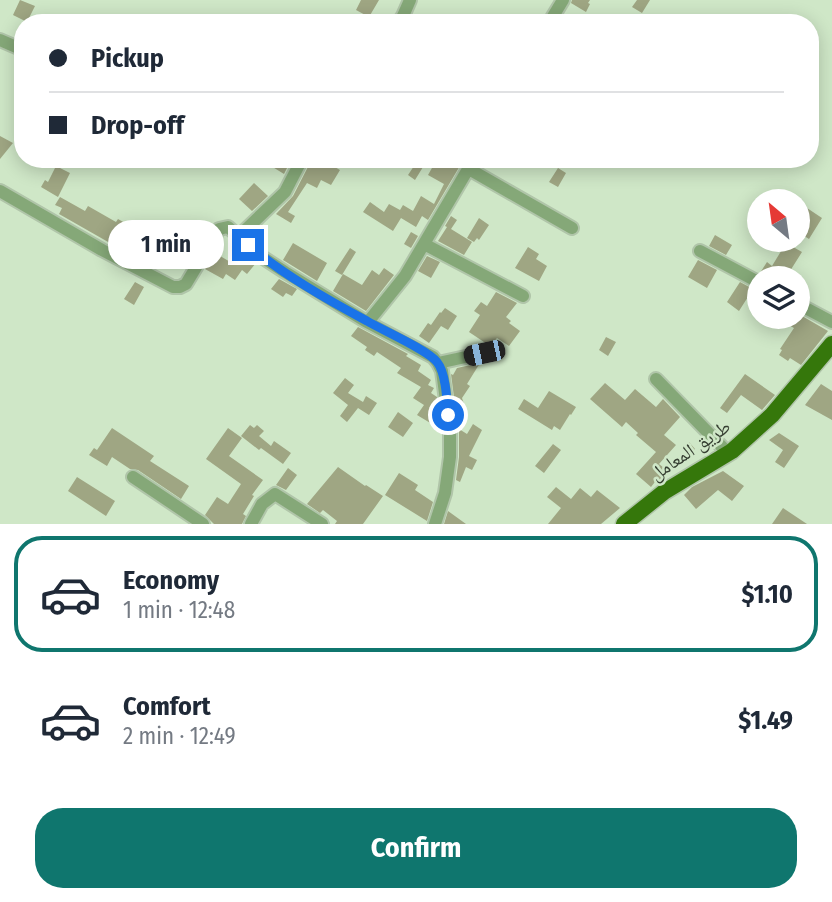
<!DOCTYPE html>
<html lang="en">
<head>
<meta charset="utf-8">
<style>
  :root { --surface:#fff; --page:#f2f2f3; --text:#1f2937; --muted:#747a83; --line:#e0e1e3; --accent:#0f766e }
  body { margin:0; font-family:"Fira Sans Condensed","Noto Naskh Arabic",sans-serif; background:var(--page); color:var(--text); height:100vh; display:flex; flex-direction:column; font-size:26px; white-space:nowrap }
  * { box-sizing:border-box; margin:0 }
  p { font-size:23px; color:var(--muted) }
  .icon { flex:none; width:38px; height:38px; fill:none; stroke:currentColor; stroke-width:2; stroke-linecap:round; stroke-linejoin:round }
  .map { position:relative; height:524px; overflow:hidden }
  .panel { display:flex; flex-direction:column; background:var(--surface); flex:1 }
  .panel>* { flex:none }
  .hud { position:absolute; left:14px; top:14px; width:805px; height:154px; border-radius:28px; box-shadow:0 4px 18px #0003; display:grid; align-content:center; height:154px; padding:0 35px; background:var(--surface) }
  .needle { width:46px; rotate:331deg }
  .buttons { position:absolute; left:747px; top:189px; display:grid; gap:14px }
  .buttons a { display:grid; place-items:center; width:63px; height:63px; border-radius:50%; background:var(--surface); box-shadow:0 4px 18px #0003; font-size:35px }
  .end { position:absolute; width:32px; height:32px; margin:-16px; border:9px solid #1a73e8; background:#fff; box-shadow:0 0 0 4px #fff }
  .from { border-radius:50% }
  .bubble { position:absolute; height:49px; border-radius:24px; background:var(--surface); box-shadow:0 4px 18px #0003; font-size:23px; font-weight:700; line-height:49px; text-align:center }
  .car { position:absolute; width:21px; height:42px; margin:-21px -10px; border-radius:9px; box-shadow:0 0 5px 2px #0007; background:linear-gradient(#222 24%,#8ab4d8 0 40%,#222 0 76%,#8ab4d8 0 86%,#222 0) }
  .hud b { display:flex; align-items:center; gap:24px; height:66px; font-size:26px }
  .hud b+b { border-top:2px solid var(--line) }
  .hud i { width:18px; height:18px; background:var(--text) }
  ul { padding:12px 0 0; list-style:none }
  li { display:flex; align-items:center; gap:21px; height:116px; margin:0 14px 10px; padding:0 21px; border:4px solid transparent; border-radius:28px }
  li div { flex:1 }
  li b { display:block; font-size:26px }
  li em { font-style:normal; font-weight:700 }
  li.on { border-color:var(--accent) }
  li>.icon { width:63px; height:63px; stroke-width:1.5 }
  .cta { display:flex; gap:14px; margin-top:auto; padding:14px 35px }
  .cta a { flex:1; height:80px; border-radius:28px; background:var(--accent); color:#fff; font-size:28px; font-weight:700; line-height:80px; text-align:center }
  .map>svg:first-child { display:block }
  .building { fill:#9fa683 }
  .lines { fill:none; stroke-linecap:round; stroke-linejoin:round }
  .minor-casing { stroke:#b0c5a9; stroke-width:16 }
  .major-casing { stroke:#b0c5a9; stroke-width:19 }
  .minor { stroke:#85a878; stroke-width:12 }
  .major { stroke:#35770b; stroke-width:16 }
  .route { stroke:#1a73e8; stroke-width:9 }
  .labels { text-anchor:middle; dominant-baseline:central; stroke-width:5; stroke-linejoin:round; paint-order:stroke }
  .street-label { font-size:19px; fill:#363f32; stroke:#cfe7c7 }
</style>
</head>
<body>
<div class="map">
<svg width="832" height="524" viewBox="0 0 832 524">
  <rect width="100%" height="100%" fill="#cfe7c7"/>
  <!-- building -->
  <path class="building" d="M20,0L35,6L27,22L13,15Z
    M361,0H379L369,17L356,10Z
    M572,0H590L588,3L590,4L586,12L571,3Z
    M637,0H650L642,13L632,7Z
    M0,136L13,143L0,159Z
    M275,159L291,160L284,174L271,166Z
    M312,159H321L340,170L331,185L321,180L317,188L307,183L288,212L295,216L291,223L276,214L293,196Z
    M437,159H442L450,164L452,159H464L428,220L422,216L416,227L401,218L393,231L363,212L370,202L384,212L389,204L400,210L403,205L413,211L421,196L434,204L444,184L428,175Z
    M416,163L423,167L415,180L408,175Z
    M56,166L70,173L58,197L41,187L45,180L48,182Z
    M558,168L566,173L558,187L549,182Z
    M254,183L268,196L252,211L239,199Z
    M60,197L85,211L88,206L116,222L118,219L153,239L157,233L178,245L166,264L142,251L138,259L59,214L62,208L55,205Z
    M807,208L822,218L809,239L798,232V222Z
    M451,216L457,220L451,229L472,242L464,255L438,241L447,227L445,226Z
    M479,218L489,225L479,240L477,238L474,242L467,238Z
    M411,232L418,236L411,248L404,244Z
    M715,235L732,245L726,255L709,246Z
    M293,243L327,263L317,281L283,260Z
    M786,243L802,252L790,271L777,269L772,278L760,273L767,262L772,266Z
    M528,247L539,254L536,259L547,266L539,281L515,268Z
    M350,248L356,252L342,275L335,271Z
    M215,253L232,263L236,258L244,265L250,258L256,263L247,274L242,270L235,280L226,274L223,279L205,269Z
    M427,256L440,262L431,278L418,271Z
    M698,260L717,270L707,288L688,277Z
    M384,268L394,275L366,311L333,291L343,274L362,285L372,270L379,275Z
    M279,279L297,289L292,296L286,293L283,297L271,289Z
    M135,282L144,287L134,305L124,299Z
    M740,282L753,289L739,311L727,302Z
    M496,292L517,303L506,317L511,321L509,323L520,331L509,346L497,338L490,346L469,332L480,315L474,311L481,302L487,306Z
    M445,308L457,316L448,330L441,326L429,343L419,336L428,323L431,325L440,312L441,313Z
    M802,316L828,331L801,365L790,358L788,361L779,355L782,350L780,349L794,328L774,317Z
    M358,327L408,354L406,356L421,365L418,371L431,380L428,385L434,388L431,393L437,397L439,412L436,416L438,417L432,424L417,415L424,405L413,398L421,387L397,373L401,368L377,352L374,356L365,350L367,347L351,336Z
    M606,337L616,342L608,356L599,350Z
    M480,363L467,384L470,386L462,398L464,404L455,405L451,374L453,375L457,368Z
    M745,374L775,395L762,410L741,395L727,413L720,408Z
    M345,378L354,385L348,393L363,402L366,396L377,403L369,415L358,408L347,422L340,416L348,405L333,393Z
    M605,383L625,400L635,389L656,407L663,399L680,417L664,435L676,445L659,464L669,472L661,481L658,478L651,487L636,474L656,452L636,435L638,433L626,422L622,427L590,399Z
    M821,384L832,391V420L805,405Z
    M549,391L576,407L571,415L570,414L560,430L554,426L552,430L518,409L524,399L538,408Z
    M398,412L413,423L403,437L388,427Z
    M473,424L482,430L469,456L477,460L472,470L466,467L460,482L456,480L459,457V429L467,434Z
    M250,425L254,428L257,425L264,431L259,436L271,446L274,441L291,453L283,464L261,448L259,450L241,436Z
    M112,428L154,456L150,461L189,486L181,499L138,470L130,469L112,457L107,466L89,455L94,448L97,450Z
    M228,428L242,438L229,456L263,480L252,495L254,496L243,514L246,516L242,524H214L205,515L217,497L228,504L241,484L206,459Z
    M779,433L799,446L784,468L775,462L783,450L769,440Z
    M689,442L695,449L687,456L681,448Z
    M553,444L561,450L544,473L535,466Z
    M338,467L365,486L366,485L383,496L363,524H335L337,521L323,510L320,513L307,504Z
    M288,468L297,475L286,490L276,485Z
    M723,471L744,486L732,501L718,490L696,509L684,495L692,487Z
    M399,473L418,485L415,490L433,502L427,521L385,495Z
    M77,477L115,501L106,516L68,491Z
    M556,487L571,499L580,488L591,497L597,490L620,508L601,524H548L561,508L547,497Z
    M783,508L807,524H772Z
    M448,511L466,524H444Z"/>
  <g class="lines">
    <!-- minor casing -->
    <g class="minor-casing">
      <path id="minor" d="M398,23L403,16L410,0
        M549,23L563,0
        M0,40L23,50
        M469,169L572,228
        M0,191L102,250L173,287H180L186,284L219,229L228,227L262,257L285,272L365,321L433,357L438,363L442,371L450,430V457L445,493L435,524
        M239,236L285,192L302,159
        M424,244L523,296
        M700,251L760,283
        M798,304L832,322
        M368,322L405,276L474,159
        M438,363L484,353
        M656,379L728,453
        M133,477L203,524
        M251,524L262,504L275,494L322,524"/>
    </g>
    <!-- major casing -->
    <g class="major-casing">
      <path id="major" d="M624,524L664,492L732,451L772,415L832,344"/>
    </g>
    <!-- minor -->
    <use href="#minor" class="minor"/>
    <!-- major -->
    <use href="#major" class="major"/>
  </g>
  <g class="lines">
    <!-- route -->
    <path class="route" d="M248,245C284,275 326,299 367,321C382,330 428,350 437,362C446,373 447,400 448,415"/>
  </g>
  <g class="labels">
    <!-- street labels -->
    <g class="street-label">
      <text transform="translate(690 450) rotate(-34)">طريق المعامل</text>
    </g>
  </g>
</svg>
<div class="buttons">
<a><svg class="needle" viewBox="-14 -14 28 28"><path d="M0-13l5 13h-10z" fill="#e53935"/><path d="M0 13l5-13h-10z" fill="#747a83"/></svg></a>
<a><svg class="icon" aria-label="layers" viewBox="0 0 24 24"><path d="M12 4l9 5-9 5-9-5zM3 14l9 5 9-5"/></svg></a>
</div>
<i class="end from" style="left:448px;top:415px"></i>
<i class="end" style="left:248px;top:245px"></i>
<div class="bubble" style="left:108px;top:220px;width:116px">1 min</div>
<i class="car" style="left:484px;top:353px;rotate:258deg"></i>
<div class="hud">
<b><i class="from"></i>Pickup</b>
<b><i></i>Drop-off</b>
</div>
</div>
<section class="panel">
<ul>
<li class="on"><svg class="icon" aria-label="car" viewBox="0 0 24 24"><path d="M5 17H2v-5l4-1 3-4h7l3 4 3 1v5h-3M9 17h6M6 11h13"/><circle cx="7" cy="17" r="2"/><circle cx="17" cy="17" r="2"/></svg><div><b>Economy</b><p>1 min · 12:48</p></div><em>$1.10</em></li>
<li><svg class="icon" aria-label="car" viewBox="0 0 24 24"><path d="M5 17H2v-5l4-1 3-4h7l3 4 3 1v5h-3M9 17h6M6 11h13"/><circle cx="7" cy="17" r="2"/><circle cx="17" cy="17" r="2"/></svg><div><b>Comfort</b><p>2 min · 12:49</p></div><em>$1.49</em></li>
</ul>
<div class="cta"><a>Confirm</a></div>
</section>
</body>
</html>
